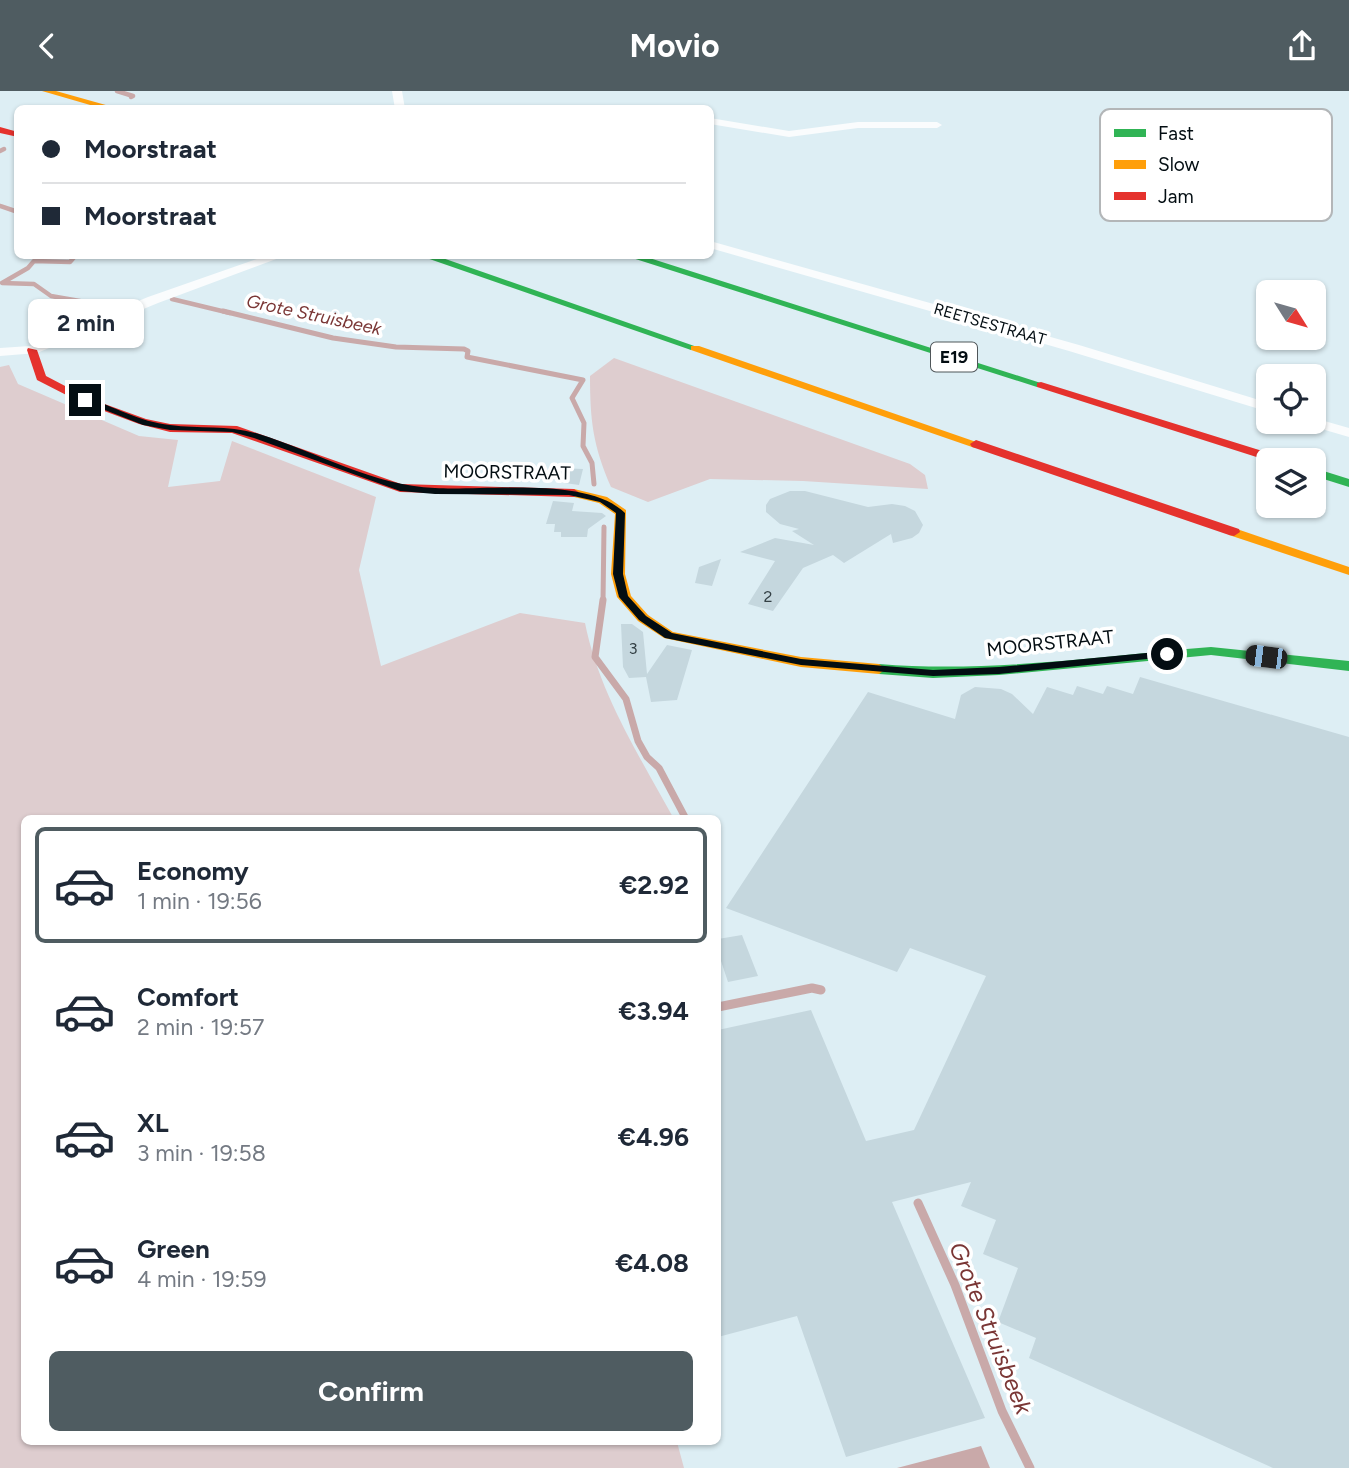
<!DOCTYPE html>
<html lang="en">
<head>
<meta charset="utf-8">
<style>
  :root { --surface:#fff; --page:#f6f6f7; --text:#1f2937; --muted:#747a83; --line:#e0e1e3; --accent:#4f5c61 }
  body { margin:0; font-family:Figtree,sans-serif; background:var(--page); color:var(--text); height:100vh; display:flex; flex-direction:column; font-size:26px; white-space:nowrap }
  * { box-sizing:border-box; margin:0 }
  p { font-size:23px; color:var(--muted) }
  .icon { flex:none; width:38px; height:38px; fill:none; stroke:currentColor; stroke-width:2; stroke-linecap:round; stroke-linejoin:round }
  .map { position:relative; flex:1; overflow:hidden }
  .sheet { position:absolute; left:21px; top:724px; width:700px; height:630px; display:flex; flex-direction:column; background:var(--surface); border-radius:10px; box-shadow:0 2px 5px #0004 }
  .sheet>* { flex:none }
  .banner { position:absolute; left:14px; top:14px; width:700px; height:154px; border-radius:10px; box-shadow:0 2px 5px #0004; display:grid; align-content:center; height:154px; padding:0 28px; background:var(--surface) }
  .needle { width:46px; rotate:127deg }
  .tools { position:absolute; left:1256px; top:189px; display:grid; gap:14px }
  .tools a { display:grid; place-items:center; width:70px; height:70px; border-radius:10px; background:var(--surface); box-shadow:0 2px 5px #0004; font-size:35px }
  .end { position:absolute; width:32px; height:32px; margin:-16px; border:9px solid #030d12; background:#fff; box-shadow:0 0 0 4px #fff }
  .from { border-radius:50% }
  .bubble { position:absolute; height:49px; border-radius:10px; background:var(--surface); box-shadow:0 2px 5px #0004; font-size:23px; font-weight:700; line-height:49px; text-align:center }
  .car { position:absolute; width:21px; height:42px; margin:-21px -10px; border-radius:9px; box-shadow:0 0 5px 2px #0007; background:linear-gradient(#222 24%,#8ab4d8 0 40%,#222 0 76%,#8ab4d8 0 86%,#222 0) }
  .banner b { display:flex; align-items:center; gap:24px; height:66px; font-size:26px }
  .banner b+b { border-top:2px solid var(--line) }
  .banner i { width:18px; height:18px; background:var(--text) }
  ul { padding:12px 0 0; list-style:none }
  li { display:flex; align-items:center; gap:21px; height:116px; margin:0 14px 10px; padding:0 14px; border:4px solid transparent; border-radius:10px }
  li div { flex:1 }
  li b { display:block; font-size:26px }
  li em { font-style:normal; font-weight:700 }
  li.active { border-color:var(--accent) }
  li>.icon { width:63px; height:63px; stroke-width:1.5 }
  .button { display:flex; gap:14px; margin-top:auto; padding:14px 28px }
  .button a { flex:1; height:80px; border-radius:10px; background:var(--accent); color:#fff; font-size:28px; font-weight:700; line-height:80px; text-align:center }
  header { display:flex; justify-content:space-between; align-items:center; height:91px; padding:0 28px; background:var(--accent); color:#fff; font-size:32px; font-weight:700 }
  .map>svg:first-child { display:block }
  .green { fill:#decdcf }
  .water { fill:#c9a9a9 }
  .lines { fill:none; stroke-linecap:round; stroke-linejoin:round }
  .stream-far3 { stroke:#c9a9a9; stroke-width:4.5 }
  .stream-far2 { stroke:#c9a9a9; stroke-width:5 }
  .stream-far1 { stroke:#c9a9a9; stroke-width:7 }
  .stream { stroke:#c9a9a9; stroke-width:9 }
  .building { fill:#c5d7de }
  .street { fill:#fafcfd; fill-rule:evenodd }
  .fast { fill:#30b455; fill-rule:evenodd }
  .slow { fill:#ff9f0a; fill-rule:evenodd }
  .jam { fill:#e5322d; fill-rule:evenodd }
  .route { fill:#030d12 }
  .labels { text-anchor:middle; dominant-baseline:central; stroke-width:7; stroke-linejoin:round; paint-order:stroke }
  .far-street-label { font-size:16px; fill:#030d12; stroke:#fff }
  .number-label { font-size:16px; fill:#344045 }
  .far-water-label { font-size:18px; font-style:italic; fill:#7a3635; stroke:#fff }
  .shield { fill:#fff; stroke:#4f5659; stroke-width:2 }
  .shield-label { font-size:18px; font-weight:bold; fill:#030d12 }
  .street-label { font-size:19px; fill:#030d12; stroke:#fff }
  .near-water-label { font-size:24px; font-style:italic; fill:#7a3635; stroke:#fff }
  .key { fill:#fff; stroke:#b3b6b8; stroke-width:2 }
  .key-label { font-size:19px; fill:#030d12 }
</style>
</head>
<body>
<header><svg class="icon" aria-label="back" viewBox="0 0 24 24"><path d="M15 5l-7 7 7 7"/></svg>Movio<svg class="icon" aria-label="share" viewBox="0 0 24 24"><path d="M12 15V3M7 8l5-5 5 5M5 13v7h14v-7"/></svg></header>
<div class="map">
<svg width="1349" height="1377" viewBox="0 0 1349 1377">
  <rect width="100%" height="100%" fill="#ddeef4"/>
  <!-- green -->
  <path class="green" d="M614,267L910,373L925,384L928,398L803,390L710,388L648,411L611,396C593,355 590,329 590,285Z
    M9,274L18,293L139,345L178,349L168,396L220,390L232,350L376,406L359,479L381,575L520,522L585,532C599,602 640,666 674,728H24V1351H677L684,1377H0V276Z"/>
  <!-- water -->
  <path class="water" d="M981,1355L990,1377H897Z"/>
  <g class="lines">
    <!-- stream-far3 -->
    <path class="stream-far3" d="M117,0L133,5L131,6
      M0,60L4,58
      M0,115L18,121
      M76,164L70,171L34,170L28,177L2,192L34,193L51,205L114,216
      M172,208L230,222"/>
    <!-- stream-far2 -->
    <path class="stream-far2" d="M223,220L333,247L396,256L464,258L468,260L467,266L583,289L572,307L584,332L583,355L592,372L594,393
      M603,511L604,436"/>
    <!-- stream-far1 -->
    <path class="stream-far1" d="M603,509L595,566L626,608L638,650L647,666L659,677L686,728"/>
    <!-- stream -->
    <path class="stream" d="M718,916L812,897L821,899
      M918,1112L955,1194L1002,1320L1030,1377"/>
  </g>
  <!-- building -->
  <path class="building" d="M562,377L583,378L579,394L558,391Z
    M790,400H805L868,416L892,413L905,415L915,420L923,434L919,442L912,447L893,452L891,443L844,472L833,464L803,477L773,520L748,513L775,470L740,461L775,447L814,454L792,440L799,438L780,433L766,421V414L770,408Z
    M553,410L574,412L572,420L602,422L606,425L588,438L587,446H561V441H554L555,433H546Z
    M721,468L712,495L695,492L699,476Z
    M621,533H632L643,541L647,583L667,554L692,559L677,609L651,611L646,586L629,587L623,576Z
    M1140,586L1349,646V1377H1273L1029,1267L1036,1247L998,1231L1018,1177L983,1163L996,1129L961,1115L971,1091L892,1111L985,1327L846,1366L797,1225L718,1246V939L811,919L866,1050L914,1039L986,885L910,857L897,881L726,817L868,601L955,628L961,604L975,596L1001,598L1012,603L1033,623L1047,596L1073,604L1077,595L1103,603L1107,595L1133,603Z
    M742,844L758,885L728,891L718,861V848Z"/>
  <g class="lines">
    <!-- street -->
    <path class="street" d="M392,0H402L405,18H395Z
      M710,27L789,40L858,31H937L942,34L937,37H858L789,46L710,33Z
      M710,150L1079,254L1269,312V321L1069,260L710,157Z
      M268,164H287L158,212L37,262L0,265V257L30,255L148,206Z
      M1314,327L1349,337V346L1308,334L1306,331H1314Z"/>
    <!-- fast -->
    <path class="fast" d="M418,164H434L700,257L691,259Z
      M623,164H640L1047,294L1037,296Z
      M1314,377L1349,388V396L1314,385Z
      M1211,556L1349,570V580L1211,564L999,584L933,587L879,583L872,578L879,573C990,582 1101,565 1211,556Z"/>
    <!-- slow -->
    <path class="slow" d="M42,0H56L120,18H104Z
      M691,255H699L982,353L976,357L972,356L691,259Z
      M574,398L607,406L626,419L625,483L631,505L648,524L673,541L801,566L879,573L886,578L879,583L801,576L664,547L638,530L617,506L611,483L615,423L599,412L570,405V399Z
      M1234,437L1349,476V484L1229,444L1228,441Z"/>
    <!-- jam -->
    <path class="jam" d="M0,36L18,41V46L0,42Z
      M28,257L37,259L46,285L88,307L146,328L170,333L237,335L401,393L574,398L580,402L574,406L400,401L232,342L170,341L139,333L80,311L37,289L27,259Z
      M1041,291L1282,366L1284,369L1269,370L1037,296V292Z
      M976,349L1239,438L1240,441L1234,445L1229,444L972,356L970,353Z"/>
  </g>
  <!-- route -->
  <path class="route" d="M85,306C113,315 140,331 170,334C200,338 229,334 259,343C317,361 374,395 435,397C486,400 588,385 625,422L623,483L628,505L646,525L672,542L801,568L933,579L999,576L1167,560L1172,563L1167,566L999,583L933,585L801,574L665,547L639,529L619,506L613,483L616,422L600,411L569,404L435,403L400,400L254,347L232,341L170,339L143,334L82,310Z"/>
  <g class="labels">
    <!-- far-street labels -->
    <g class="far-street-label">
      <text transform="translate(990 233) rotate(16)">REETSESTRAAT</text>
    </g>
    <!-- number labels -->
    <g class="number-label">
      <text x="768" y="505">2</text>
      <text x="633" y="557">3</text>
    </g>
    <!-- far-water labels -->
    <g class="far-water-label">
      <text transform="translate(314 224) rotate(12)">Grote Struisbeek</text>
    </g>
    <!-- shield labels -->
    <rect class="shield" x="931" y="251.5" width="46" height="29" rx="5"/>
    <g class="shield-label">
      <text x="954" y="266">E19</text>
    </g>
    <!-- street labels -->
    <g class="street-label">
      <text transform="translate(507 381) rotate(1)">MOORSTRAAT</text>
      <text transform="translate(1050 552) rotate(-6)">MOORSTRAAT</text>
    </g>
    <!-- near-water labels -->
    <g class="near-water-label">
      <text transform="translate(991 1237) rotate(68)">Grote Struisbeek</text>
    </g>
  </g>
  <!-- legend -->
  <rect x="1100" y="18" width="232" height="112" rx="10" class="key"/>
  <rect x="1114" y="38" width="32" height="8" fill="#30b455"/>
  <rect x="1114" y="69" width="32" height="9" fill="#ff9f0a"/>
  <rect x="1114" y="101" width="32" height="8" fill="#e5322d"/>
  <g class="key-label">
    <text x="1158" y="49">Fast</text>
    <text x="1158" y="80">Slow</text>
    <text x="1158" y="112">Jam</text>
  </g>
</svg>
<div class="tools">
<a><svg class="needle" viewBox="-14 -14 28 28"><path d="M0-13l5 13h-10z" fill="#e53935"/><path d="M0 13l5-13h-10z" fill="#747a83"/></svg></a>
<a><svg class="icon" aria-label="locate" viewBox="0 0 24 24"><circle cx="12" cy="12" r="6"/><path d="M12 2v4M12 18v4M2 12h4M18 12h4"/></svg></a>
<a><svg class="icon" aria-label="layers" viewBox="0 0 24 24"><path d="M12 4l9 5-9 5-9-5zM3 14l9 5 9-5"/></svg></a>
</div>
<i class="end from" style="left:1167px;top:563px"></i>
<i class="end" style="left:85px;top:309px"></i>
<div class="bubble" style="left:28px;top:208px;width:116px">2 min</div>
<i class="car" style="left:1266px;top:566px;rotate:277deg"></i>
<div class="banner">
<b><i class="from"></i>Moorstraat</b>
<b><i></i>Moorstraat</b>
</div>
<section class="sheet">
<ul>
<li class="active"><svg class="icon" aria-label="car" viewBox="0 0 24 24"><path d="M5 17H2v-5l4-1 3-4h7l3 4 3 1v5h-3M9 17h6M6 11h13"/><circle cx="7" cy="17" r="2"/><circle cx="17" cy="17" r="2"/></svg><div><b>Economy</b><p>1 min · 19:56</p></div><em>€2.92</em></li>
<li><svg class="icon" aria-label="car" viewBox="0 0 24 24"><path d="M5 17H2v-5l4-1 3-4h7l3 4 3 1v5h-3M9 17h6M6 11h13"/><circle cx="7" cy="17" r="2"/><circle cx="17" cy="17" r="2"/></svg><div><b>Comfort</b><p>2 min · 19:57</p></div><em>€3.94</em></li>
<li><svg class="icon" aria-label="car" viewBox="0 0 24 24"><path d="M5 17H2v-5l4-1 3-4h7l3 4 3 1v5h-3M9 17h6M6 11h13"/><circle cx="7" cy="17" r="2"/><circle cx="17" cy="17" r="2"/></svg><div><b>XL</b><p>3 min · 19:58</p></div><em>€4.96</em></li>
<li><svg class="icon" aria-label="car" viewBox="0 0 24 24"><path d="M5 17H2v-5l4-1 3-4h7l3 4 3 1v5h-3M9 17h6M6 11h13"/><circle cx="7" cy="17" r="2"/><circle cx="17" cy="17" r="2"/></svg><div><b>Green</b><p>4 min · 19:59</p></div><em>€4.08</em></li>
</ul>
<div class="button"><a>Confirm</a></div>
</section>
</div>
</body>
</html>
